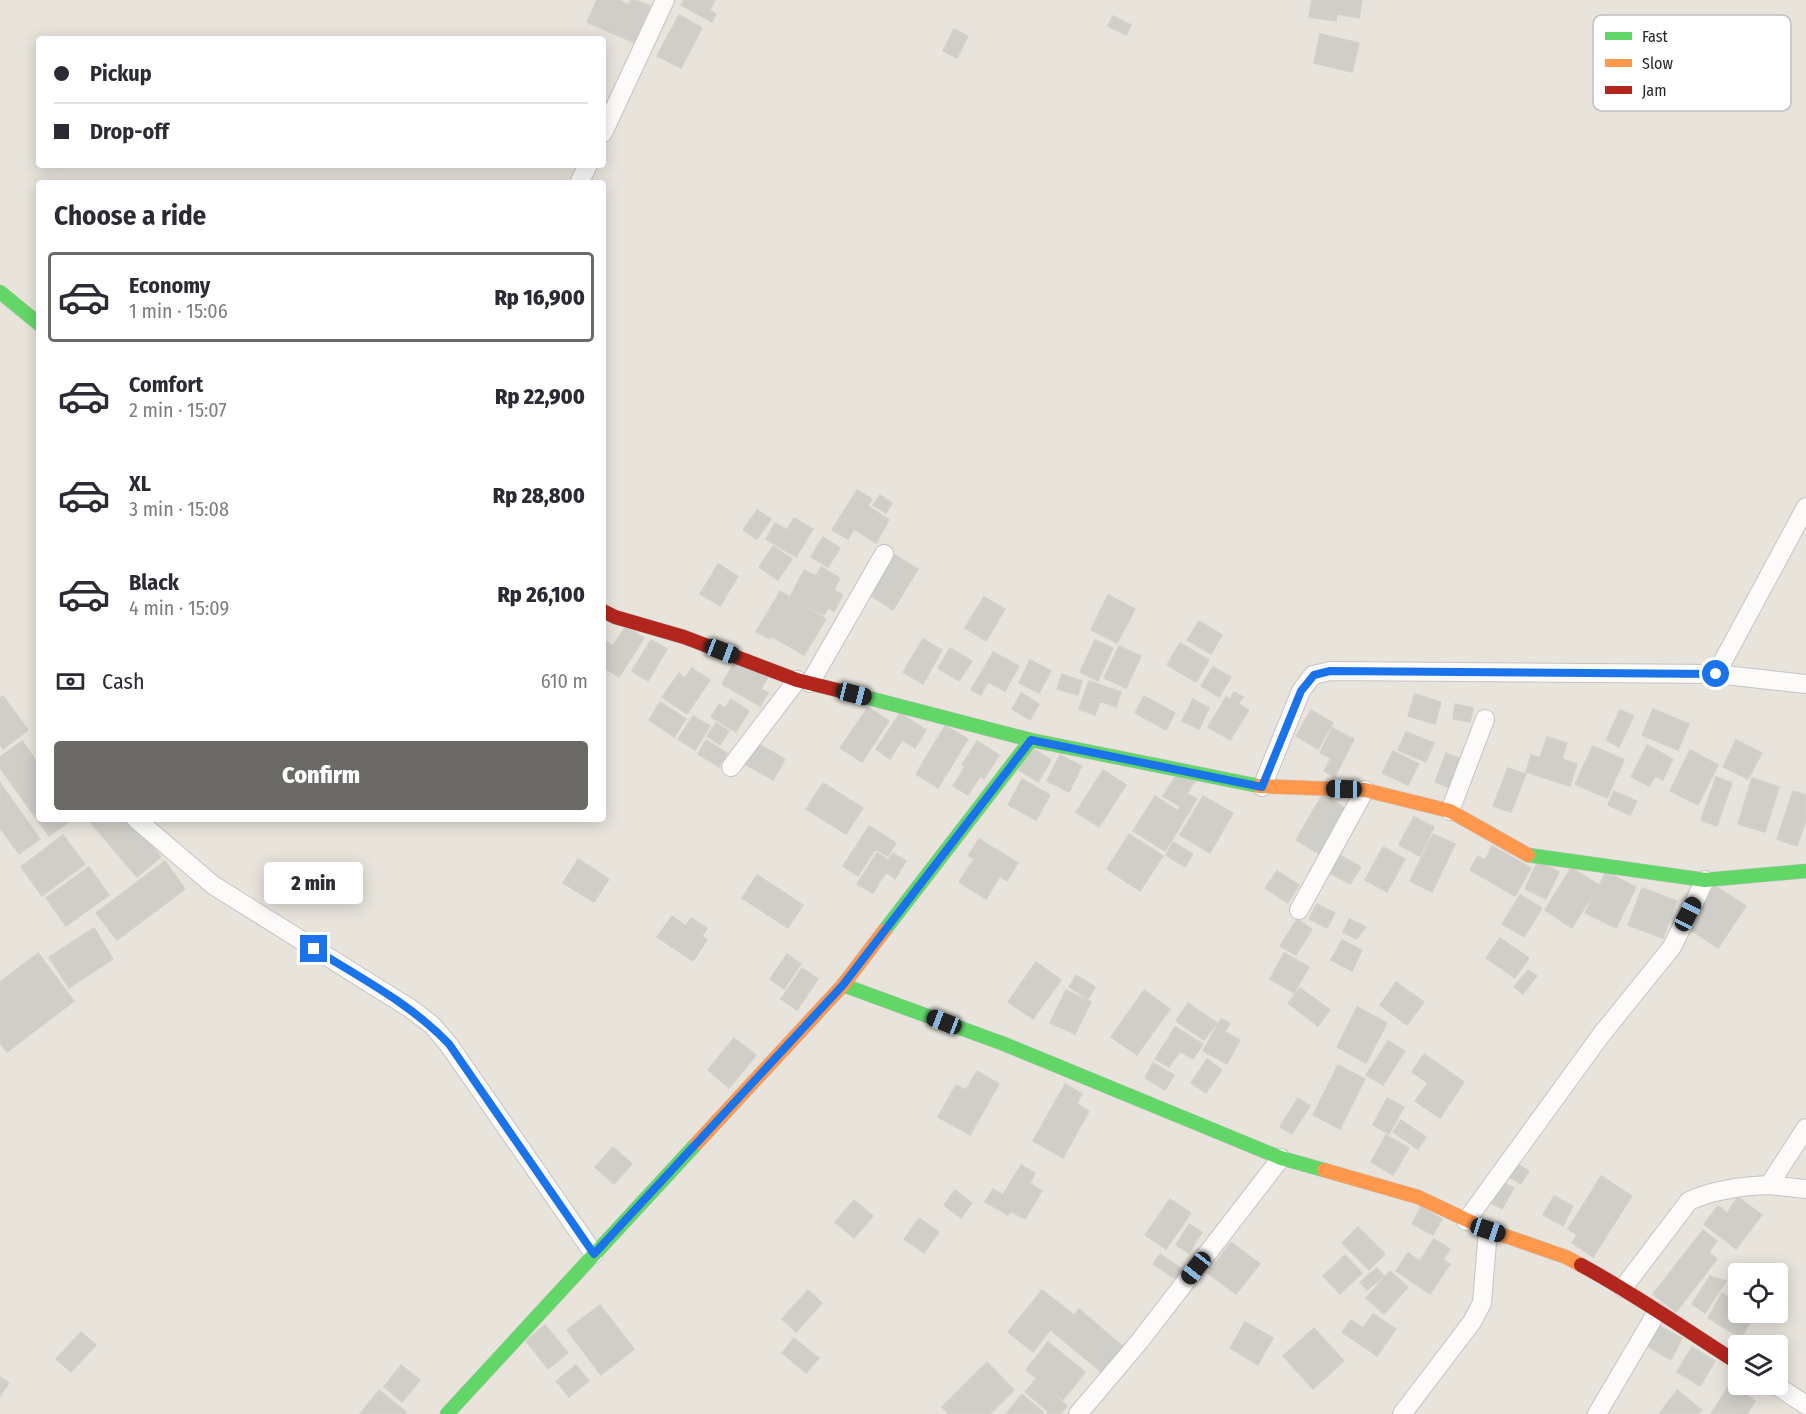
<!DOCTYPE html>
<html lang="en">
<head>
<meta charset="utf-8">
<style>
  :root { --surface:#fff; --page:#f2f2f3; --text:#2b2b33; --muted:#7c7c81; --line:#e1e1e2; --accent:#6b6a67 }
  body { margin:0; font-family:"Fira Sans Condensed",sans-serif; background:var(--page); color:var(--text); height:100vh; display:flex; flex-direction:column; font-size:22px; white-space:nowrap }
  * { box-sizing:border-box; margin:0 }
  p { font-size:20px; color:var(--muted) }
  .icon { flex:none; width:33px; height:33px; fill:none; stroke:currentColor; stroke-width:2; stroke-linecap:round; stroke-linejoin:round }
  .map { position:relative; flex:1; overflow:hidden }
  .drawer { position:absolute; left:36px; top:180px; width:570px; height:642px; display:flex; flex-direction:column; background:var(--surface); border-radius:6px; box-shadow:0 3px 15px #0003 }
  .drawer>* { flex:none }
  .guide { position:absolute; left:36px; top:36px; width:570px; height:132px; border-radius:6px; box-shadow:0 3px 15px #0003; display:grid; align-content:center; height:132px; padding:0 18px; background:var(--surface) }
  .tools { position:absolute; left:1728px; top:1263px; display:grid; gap:12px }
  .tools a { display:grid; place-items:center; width:60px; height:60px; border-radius:6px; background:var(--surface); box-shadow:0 3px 15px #0003; font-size:30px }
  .end { position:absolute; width:27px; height:27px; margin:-14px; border:8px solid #1a73e8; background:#fff; box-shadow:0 0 0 3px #fff }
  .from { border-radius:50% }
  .bubble { position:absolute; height:42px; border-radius:6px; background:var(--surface); box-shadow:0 3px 15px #0003; font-size:20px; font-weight:800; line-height:42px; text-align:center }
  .car { position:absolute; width:18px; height:36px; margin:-18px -9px; border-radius:8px; box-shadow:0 0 4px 2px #0007; background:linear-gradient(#222 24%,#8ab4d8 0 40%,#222 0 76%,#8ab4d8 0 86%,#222 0) }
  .guide b { display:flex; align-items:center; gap:21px; height:57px; font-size:22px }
  .guide b+b { border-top:2px solid var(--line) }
  .guide i { width:15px; height:15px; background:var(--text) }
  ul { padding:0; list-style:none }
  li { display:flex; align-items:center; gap:18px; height:90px; margin:0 12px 9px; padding:0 6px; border:3px solid transparent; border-radius:6px }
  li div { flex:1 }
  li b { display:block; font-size:22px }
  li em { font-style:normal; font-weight:800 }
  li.current { border-color:var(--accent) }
  li>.icon { width:54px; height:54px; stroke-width:1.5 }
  h2 { padding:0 18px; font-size:27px; line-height:72px }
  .pay { display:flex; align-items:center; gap:15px; height:66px; padding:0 18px; font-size:22px }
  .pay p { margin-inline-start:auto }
  .button { display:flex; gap:12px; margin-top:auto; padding:12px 18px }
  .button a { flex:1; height:69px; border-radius:6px; background:var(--accent); color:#fff; font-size:24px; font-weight:800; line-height:69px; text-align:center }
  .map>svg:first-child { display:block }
  .building { fill:#d0cec8; stroke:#d3d0c9; stroke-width:1.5 }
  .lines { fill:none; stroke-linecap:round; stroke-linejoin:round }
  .street-casing { stroke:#c4c3c3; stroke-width:20 }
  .fast-casing { stroke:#c4c3c3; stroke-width:15 }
  .slow-casing { stroke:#c4c3c3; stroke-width:15 }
  .jam-casing { stroke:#c4c3c3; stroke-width:15 }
  .street { stroke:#fcfbfa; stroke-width:18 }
  .fast { stroke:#63d668; stroke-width:14 }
  .slow { stroke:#ff974d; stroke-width:14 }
  .jam { stroke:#b3261e; stroke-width:14 }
  .route { stroke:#1a73e8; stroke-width:8 }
  .key { fill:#fff; stroke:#bebebe; stroke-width:1.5 }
  .key-label { font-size:16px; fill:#282828 }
</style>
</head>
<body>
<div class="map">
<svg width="1806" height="1414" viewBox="0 0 1806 1414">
  <rect width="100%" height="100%" fill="#e8e4dc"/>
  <!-- building -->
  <path class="building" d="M597,0H619L629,5L631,0H635L650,6L635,43L587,22Z
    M684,0H715L710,10L716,14L712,22L681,5Z
    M1312,0H1362L1359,18L1337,14L1336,21L1309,17Z
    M679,15L702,28L681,68L657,56Z
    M1113,16L1131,25L1126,35L1108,26Z
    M954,29L968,36L957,58L943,51Z
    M1320,34L1359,43L1352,72L1314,63Z
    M857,490L872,499L868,506L889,520L876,543L854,529L848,539L832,530Z
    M880,495L892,503L886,513L873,505Z
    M757,510L771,519L757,539L743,530Z
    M794,518L813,529L796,557L766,539L775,523L787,530Z
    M823,537L840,548L828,567L811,557Z
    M773,546L792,559L778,580L759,567Z
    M890,552L918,569L893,610L865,592Z
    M718,564L738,576L720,606L700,594Z
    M821,567L840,578L834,590L843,595L834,611L828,608L824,615L790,597L804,570L816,576Z
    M780,591L826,619L804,655L771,636L770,639L756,632Z
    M1108,595L1135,609L1117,643L1091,630Z
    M984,597L1005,609L986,641L965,628Z
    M1199,621L1222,635L1211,654L1187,640Z
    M626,626L644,638L619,677L603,667V640L613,646Z
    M923,639L942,650L923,684L903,672Z
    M651,640L667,649L648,681L632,671Z
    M1095,640L1113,648L1098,681L1080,672Z
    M1180,643L1209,660L1196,682L1167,665Z
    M1119,646L1141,656L1126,688L1104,678Z
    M950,648L972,661L959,681L938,668Z
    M993,652L1019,666L1005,691L988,682L981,695L971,690Z
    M737,658L768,677L761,689L768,693L760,706L722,684Z
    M1030,660L1051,671L1039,693L1019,683Z
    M1213,667L1231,677L1219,697L1201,686Z
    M692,668L710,680L687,714L662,697L679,673L685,678Z
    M1062,674L1082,681L1078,695L1057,689Z
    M1089,681L1121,692L1116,707L1100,701L1095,715L1079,709Z
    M1234,692L1243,697L1238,704L1249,710L1230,740L1208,727L1226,697L1230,699Z
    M1021,693L1039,704L1030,720L1012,709Z
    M1415,694L1441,702L1435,724L1408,716Z
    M3,696L28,730L3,749L0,745V698Z
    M1144,696L1175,713L1166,730L1135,713Z
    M731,699L749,711L736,732L711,717L719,704L725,708Z
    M1193,699L1209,708L1199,729L1182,721Z
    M660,702L686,719L674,737L649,720Z
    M1455,704L1473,708L1470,722L1453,719Z
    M868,707L889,721L862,762L840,748Z
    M1653,709L1689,724L1678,750L1642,735Z
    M1311,710L1333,723L1318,749L1296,736Z
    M1620,710L1634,716L1619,747L1606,740Z
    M900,713L926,730L915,748L902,740L890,759L876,749Z
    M693,716L710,726L695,750L678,739Z
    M716,723L729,731L720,745L707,736Z
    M945,726L968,739L938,788L916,774Z
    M1332,728L1354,739L1335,777L1324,771L1331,758L1320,753Z
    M1406,732L1434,743L1426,762L1398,750Z
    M1547,737L1567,743L1562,759L1577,764L1570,786L1526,772L1531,755L1540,758Z
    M706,740L727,753L719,767L698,754Z
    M1736,740L1762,753L1748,779L1723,767Z
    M22,741L39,765V819H73L49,836L0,768V757Z
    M977,741L999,755L984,779L980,776L968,795L953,786L965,767L962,765Z
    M757,743L785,759L773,780L745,764Z
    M1647,745L1673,759L1663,780L1655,776L1649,786L1631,777Z
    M1593,746L1624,760L1607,798L1575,784Z
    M1032,748L1051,760L1038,782L1019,770Z
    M1690,750L1718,765L1698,805L1670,791Z
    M1393,751L1419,764L1408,785L1382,773Z
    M1446,753L1461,759L1450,788L1435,782Z
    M1060,755L1082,766L1069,792L1047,781Z
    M1508,768L1526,774L1511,812L1493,806Z
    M1103,770L1126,785L1099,827L1076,812Z
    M1179,771L1195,781L1179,806L1163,796Z
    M1716,777L1732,783L1717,826L1701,820Z
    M1752,778L1779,787L1765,832L1738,824Z
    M1022,779L1050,795L1036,820L1008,805Z
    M0,783L40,839L19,854L0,828Z
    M823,783L863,808L846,834L806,809Z
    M1614,791L1637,801L1630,815L1608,805Z
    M1793,791L1806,795V820L1797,846L1777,839Z
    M1188,794L1197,799L1165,851L1133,831L1155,796L1178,811Z
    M1323,794L1348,810L1321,855L1296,840Z
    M1203,796L1233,813L1210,853L1180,835Z
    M1414,817L1434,827L1420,856L1399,845Z
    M95,819H130L161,857L137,877L91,823Z
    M869,826L896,843L888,856L875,849L858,876L843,866Z
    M1129,834L1163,856L1140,891L1107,869Z
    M1433,834L1455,844L1432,892L1410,881Z
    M63,835L85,864L42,896L21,867Z
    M979,839L1018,863L1007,881L1000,876L986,899L959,882L974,859L968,856Z
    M1173,842L1193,854L1185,867L1166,855Z
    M1492,846L1531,868L1515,896L1470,870L1478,856L1485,860Z
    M1383,847L1405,859L1387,892L1365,880Z
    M877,853L888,860L893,853L906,861L895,879L886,872L873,893L857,884Z
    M1338,854L1361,867L1350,884L1328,872Z
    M578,859L609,879L594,902L563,883Z
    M165,861L185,889L117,940L96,913Z
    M1538,861L1559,872L1546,899L1525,889Z
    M89,867L109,895L66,926L46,898Z
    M1571,868L1599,885L1572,928L1545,910Z
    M1277,871L1299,885L1288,903L1265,888Z
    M1606,872L1636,887L1616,928L1585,913Z
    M757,875L803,905L788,928L742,898Z
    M1715,886L1746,906L1718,948L1688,928Z
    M1642,888L1677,901L1663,938L1628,925Z
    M1520,895L1542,908L1524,937L1502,924Z
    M1317,904L1335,913L1327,928L1309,919Z
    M672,916L686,926L691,918L707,928L702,936L707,940L693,961L657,937Z
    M1297,919L1312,929L1296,955L1280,946Z
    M1349,919L1366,927L1356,939L1343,932Z
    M94,928L113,959L69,988L49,957Z
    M1500,938L1529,958L1515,978L1486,958Z
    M1342,940L1362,950L1352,971L1331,960Z
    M38,953L74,1001L7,1052L0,1043V982Z
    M1284,953L1309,967L1294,993L1270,979Z
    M787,954L801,964L784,989L770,979Z
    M1036,962L1061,980L1033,1019L1008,1002Z
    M802,968L818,979L797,1010L781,999Z
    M1528,970L1537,976L1523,994L1514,987Z
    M1076,975L1095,987L1088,999L1069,987Z
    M1396,982L1424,1002L1407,1025L1380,1005Z
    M1300,988L1330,1010L1318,1026L1288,1003Z
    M1066,990L1091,1002L1075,1034L1050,1023Z
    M1144,990L1170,1009L1137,1055L1111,1037Z
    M1188,1003L1217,1023L1204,1040L1176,1021Z
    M1357,1007L1387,1023L1366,1063L1337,1047Z
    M1221,1019L1230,1023L1225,1032L1240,1040L1227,1064L1203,1051Z
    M1175,1027L1203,1044L1193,1059L1180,1051L1169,1067L1155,1059Z
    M734,1038L756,1055L729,1088L708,1070Z
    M1388,1041L1405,1051L1383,1085L1366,1075Z
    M1424,1054L1464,1082L1440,1118L1415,1101L1428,1083L1412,1072Z
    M1207,1059L1222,1070L1206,1093L1191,1083Z
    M1153,1063L1174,1075L1165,1090L1145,1078Z
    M1338,1065L1365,1079L1340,1129L1313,1115Z
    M977,1071L999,1084L970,1135L938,1117L956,1085L966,1090Z
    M1065,1084L1082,1094L1077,1104L1089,1111L1063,1158L1033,1141Z
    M1298,1098L1310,1106L1292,1134L1280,1127Z
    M1387,1098L1404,1107L1389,1134L1373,1125Z
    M1401,1120L1426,1137L1418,1149L1393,1132Z
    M1386,1135L1409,1148L1393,1175L1371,1162Z
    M613,1147L632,1164L614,1184L595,1167Z
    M1514,1162L1529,1171L1521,1184L1506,1175Z
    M1021,1165L1035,1173L1030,1183L1042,1191L1025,1219L1010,1211L1008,1215L985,1202L993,1189L1003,1195Z
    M1601,1176L1632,1196L1593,1257L1572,1243L1577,1235L1568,1229Z
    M1502,1182L1514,1188L1502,1209L1491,1203Z
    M955,1190L972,1203L961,1218L944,1205Z
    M1554,1196L1573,1206L1563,1226L1543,1215Z
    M1738,1197L1762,1215L1736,1249L1704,1224L1718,1206L1727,1213Z
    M1170,1199L1191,1213L1166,1249L1145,1235Z
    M854,1200L873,1216L854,1238L835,1222Z
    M1421,1207L1442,1219L1433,1235L1412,1224Z
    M919,1218L939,1232L924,1253L904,1239Z
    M1189,1224L1202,1232L1189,1253L1176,1245Z
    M1358,1227L1385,1254L1369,1270L1342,1243Z
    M1703,1230L1717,1241L1709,1252L1717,1259L1676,1312L1653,1294Z
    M1434,1239L1450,1249L1443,1260L1450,1264L1430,1294L1396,1271L1408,1253L1420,1261Z
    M1231,1242L1260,1264L1236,1294L1208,1273Z
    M1160,1254L1185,1271L1179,1281L1153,1264Z
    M1345,1255L1362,1273L1340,1294L1323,1276Z
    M1377,1268L1384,1276L1367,1290L1360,1282Z
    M1390,1271L1408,1287L1384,1314L1366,1298Z
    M1710,1276L1726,1281L1705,1313L1692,1304Z
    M1778,1287L1788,1297L1778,1309Z
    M808,1290L822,1303L796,1332L782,1319Z
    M1042,1290L1074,1315L1058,1336L1050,1330L1033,1352L1008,1332Z
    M1722,1293L1738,1303V1312L1756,1313L1741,1338L1708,1318Z
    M600,1305L634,1349L601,1375L567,1330Z
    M1079,1309L1126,1349L1105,1375L1058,1336Z
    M1373,1314L1396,1329L1377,1356L1342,1332L1351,1320L1363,1328Z
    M1245,1322L1273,1338L1258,1365L1230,1348Z
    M545,1325L568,1353L548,1369L526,1341Z
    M1658,1325L1682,1338L1671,1360L1647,1346Z
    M1314,1328L1344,1361L1313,1389L1283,1356Z
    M81,1332L96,1345L71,1372L56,1359Z
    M794,1338L819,1358L806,1373L782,1353Z
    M1048,1342L1085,1372L1063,1400L1026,1370Z
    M1692,1347L1715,1361L1700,1386L1677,1372Z
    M987,1362L1014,1390L990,1414H949L942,1407Z
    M401,1365L420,1380L402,1402L384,1387Z
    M576,1365L589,1381L569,1397L556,1381Z
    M0,1377L9,1383L0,1396Z
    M1036,1379L1067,1406L1060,1414H1047L1049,1412L1025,1392Z
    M1730,1384L1755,1401L1747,1414H1711Z
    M379,1390L406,1412L404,1414H360Z
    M1677,1390L1702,1410L1698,1414H1659Z
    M1022,1394L1043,1412L1042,1414H1006Z"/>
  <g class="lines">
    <!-- street casing -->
    <g class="street-casing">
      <path id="street" d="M603,133L665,0
        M579,183L588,165
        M1716,674L1806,507
        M810,683L884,554
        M731,767L797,680
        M1262,787L1301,691L1313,675L1330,671L1716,674L1806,684
        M1450,811L1485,719
        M136,819L213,885L411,1009L432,1025L449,1045L594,1254
        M1299,910L1365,790
        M1769,1185L1806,1189
        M1466,1221L1601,1035L1672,947L1705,880
        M1623,1288L1689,1201C1713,1190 1742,1186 1769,1185L1806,1128
        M1774,1384L1806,1405
        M1078,1414L1139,1342L1281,1158
        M1402,1414L1472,1322L1482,1303L1488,1230
        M1597,1414L1657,1312"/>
    </g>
    <!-- fast casing -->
    <g class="fast-casing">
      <path id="fast" d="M0,292L39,324
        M861,696L1031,740L1259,786
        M1528,855L1705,880L1806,871
        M884,931L1031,740
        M843,985L1004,1044L1281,1158L1324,1170
        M447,1414L697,1143"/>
    </g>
    <!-- slow casing -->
    <g class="slow-casing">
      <path id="slow" d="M1259,786L1365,790L1450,811L1528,855
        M697,1143L843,985L884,931
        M1324,1170L1418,1197L1488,1230L1566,1257L1581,1265"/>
    </g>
    <!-- jam casing -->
    <g class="jam-casing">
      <path id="jam" d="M603,611L615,617L684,637L797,680L861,696
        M1581,1265C1635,1294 1686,1330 1738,1363"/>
    </g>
    <!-- street -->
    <use href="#street" class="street"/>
    <!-- fast -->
    <use href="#fast" class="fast"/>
    <!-- slow -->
    <use href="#slow" class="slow"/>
    <!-- jam -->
    <use href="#jam" class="jam"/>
  </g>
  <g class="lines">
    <!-- route -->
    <path class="route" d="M314,949C361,978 411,1004 449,1044L594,1254L843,985L1031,740L1262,787L1301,691L1314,675L1330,671L1716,674"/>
  </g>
  <!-- legend -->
  <rect x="1593" y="15" width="198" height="96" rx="9" class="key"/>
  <rect x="1605" y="32" width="27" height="8" fill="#63d668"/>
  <rect x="1605" y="59" width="27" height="8" fill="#ff974d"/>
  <rect x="1605" y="86" width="27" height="8" fill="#b3261e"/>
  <g class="key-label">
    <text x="1642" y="42">Fast</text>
    <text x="1642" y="69">Slow</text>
    <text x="1642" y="96">Jam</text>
  </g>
</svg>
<div class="tools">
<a><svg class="icon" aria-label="locate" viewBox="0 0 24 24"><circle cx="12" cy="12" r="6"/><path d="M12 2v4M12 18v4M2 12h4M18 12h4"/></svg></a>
<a><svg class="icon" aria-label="layers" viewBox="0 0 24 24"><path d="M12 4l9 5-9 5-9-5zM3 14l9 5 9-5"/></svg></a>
</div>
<i class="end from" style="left:1716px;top:674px"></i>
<i class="end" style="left:314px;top:949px"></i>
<div class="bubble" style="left:264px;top:862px;width:99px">2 min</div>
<i class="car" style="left:722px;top:651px;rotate:111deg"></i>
<i class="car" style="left:854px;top:694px;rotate:104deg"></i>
<i class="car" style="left:1344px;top:789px;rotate:271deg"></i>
<i class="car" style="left:1688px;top:914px;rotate:27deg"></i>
<i class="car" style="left:944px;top:1022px;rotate:291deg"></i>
<i class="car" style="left:1488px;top:1230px;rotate:108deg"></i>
<i class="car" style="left:1196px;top:1268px;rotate:218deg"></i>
<div class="guide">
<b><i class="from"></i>Pickup</b>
<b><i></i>Drop-off</b>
</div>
<section class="drawer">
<h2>Choose a ride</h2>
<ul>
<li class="current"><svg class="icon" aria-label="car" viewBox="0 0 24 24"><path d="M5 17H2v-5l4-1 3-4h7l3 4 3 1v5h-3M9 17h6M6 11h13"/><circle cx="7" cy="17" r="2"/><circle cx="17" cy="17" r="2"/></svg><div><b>Economy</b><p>1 min · 15:06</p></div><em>Rp 16,900</em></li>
<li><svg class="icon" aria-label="car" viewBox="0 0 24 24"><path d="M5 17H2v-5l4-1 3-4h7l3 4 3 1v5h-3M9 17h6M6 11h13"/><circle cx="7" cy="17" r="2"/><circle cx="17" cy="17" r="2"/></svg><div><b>Comfort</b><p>2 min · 15:07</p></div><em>Rp 22,900</em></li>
<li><svg class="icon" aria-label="car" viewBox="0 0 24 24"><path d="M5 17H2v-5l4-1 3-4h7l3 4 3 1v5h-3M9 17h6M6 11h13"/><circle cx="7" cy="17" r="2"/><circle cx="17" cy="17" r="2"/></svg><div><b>XL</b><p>3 min · 15:08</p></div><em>Rp 28,800</em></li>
<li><svg class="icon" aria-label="car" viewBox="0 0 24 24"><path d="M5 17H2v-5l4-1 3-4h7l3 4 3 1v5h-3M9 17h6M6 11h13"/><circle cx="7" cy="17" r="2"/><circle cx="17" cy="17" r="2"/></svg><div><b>Black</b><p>4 min · 15:09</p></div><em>Rp 26,100</em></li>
</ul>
<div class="pay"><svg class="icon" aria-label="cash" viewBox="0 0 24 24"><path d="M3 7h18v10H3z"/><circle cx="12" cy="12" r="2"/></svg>Cash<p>610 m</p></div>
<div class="button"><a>Confirm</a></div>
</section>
</div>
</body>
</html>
